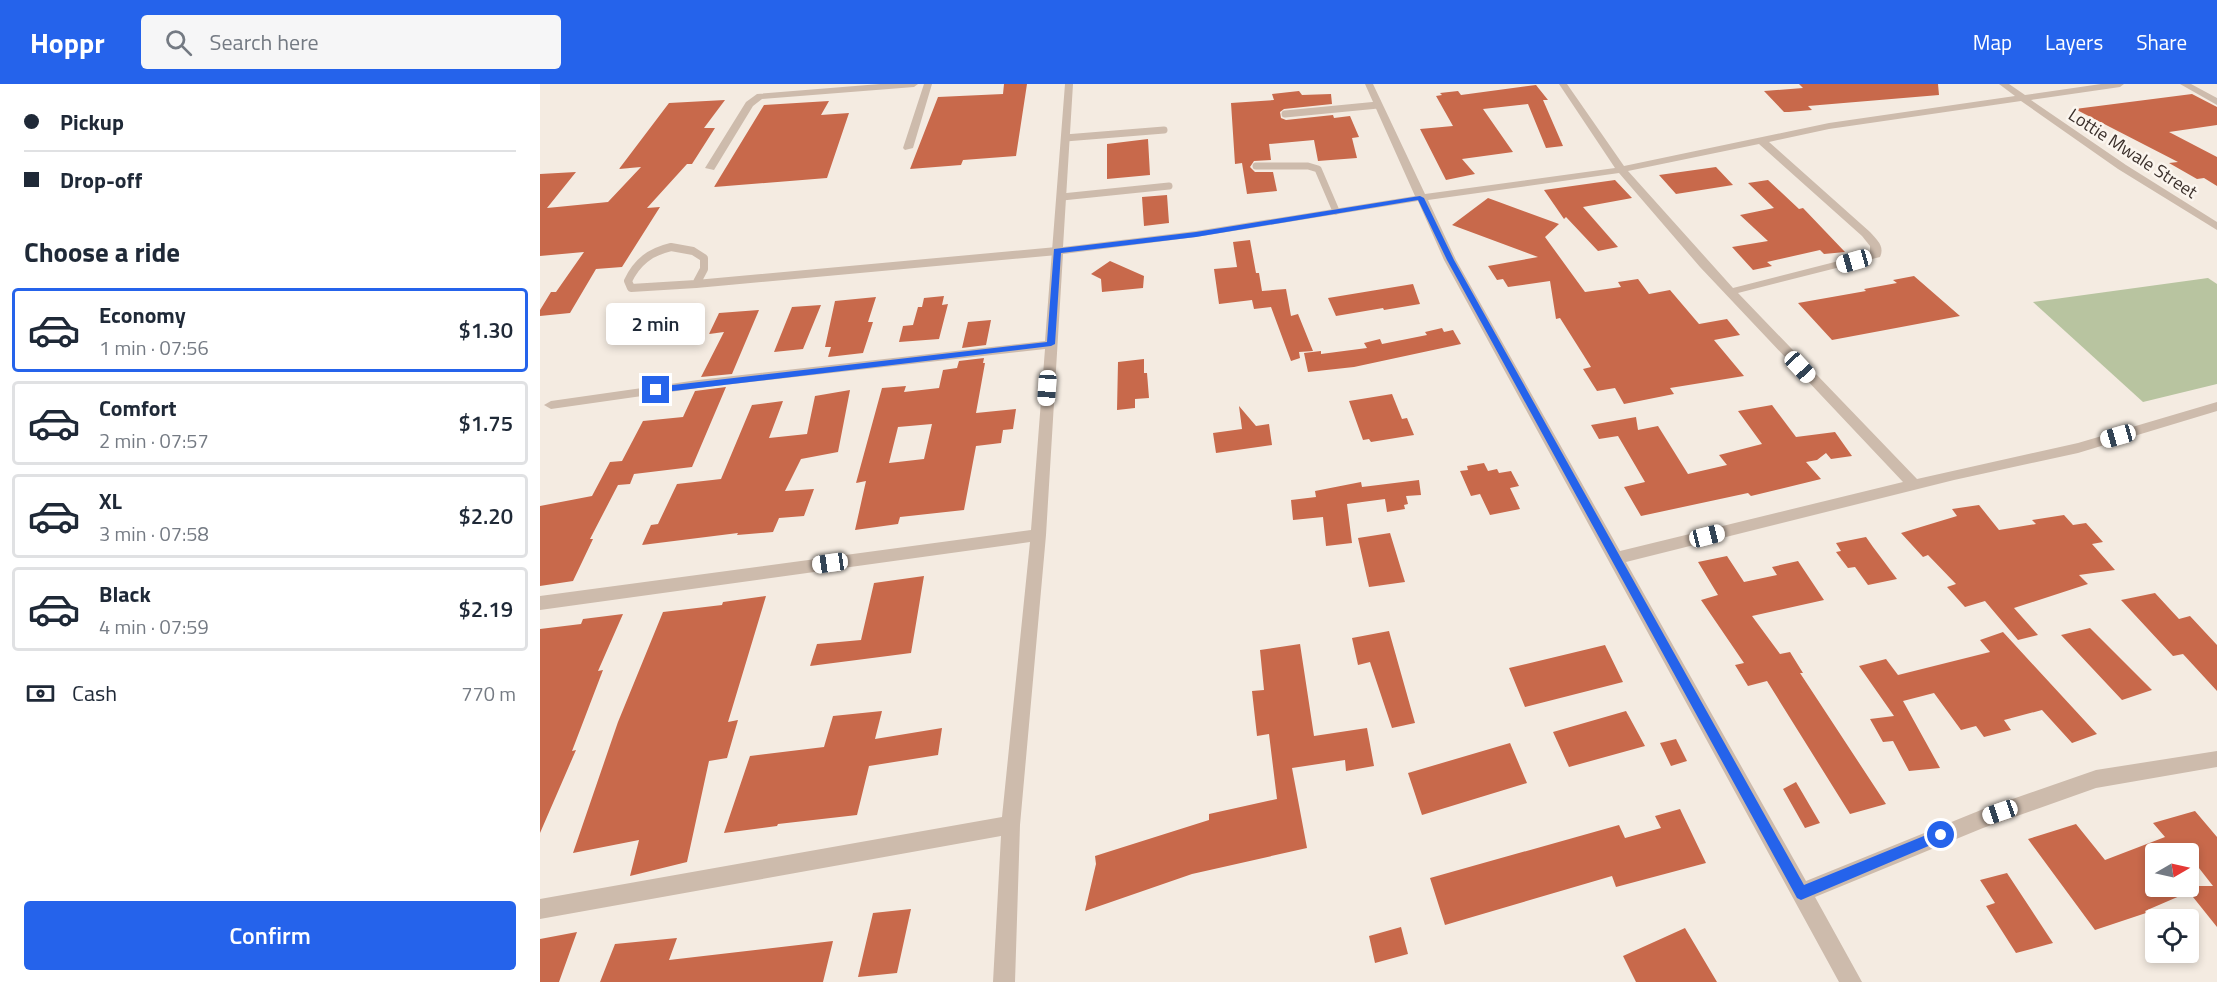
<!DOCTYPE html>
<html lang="en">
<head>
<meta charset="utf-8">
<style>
  :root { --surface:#fff; --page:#f6f6f7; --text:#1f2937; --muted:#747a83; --line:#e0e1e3; --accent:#2563eb }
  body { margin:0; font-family:"Titillium Web",sans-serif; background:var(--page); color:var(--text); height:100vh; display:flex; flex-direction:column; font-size:22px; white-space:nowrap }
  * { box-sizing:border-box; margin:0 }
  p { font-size:20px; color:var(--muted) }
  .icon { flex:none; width:33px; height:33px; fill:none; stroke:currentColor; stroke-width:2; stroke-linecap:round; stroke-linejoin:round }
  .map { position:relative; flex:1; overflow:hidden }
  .details { display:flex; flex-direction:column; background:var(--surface); width:540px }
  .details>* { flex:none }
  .hud { display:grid; align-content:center; height:132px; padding:0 24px; background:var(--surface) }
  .needle { width:39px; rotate:81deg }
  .tools { position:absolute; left:1605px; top:759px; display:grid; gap:12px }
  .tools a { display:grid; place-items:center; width:54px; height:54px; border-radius:6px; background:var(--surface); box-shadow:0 3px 9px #0003; font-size:30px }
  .end { position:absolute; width:27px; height:27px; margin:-14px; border:8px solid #2563eb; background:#fff; box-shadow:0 0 0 3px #fff }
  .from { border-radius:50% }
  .bubble { position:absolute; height:42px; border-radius:6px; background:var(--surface); box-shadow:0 3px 9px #0003; font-size:20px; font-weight:600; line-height:42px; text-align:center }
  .car { position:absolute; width:18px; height:36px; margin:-18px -9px; border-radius:8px; box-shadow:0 0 4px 2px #0007; background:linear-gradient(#fff 24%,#345 0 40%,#fff 0 76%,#345 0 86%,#fff 0) }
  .hud b { display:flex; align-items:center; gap:21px; height:57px; font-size:22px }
  .hud b+b { border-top:2px solid var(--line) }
  .hud i { width:15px; height:15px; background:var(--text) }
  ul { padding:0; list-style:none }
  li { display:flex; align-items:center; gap:18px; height:84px; margin:0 12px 9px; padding:0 12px; border:3px solid var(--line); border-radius:6px }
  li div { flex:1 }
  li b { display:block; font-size:22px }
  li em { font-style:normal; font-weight:600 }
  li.active { border-color:var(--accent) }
  li>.icon { width:54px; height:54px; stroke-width:1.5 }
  h2 { padding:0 24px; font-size:27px; line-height:72px }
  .pay { display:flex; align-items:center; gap:15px; height:66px; padding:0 24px; font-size:22px }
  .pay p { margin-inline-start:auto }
  .cta { display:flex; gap:12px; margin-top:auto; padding:12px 24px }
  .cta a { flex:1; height:69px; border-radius:6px; background:var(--accent); color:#fff; font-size:24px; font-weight:600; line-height:69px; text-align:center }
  header { display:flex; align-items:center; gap:36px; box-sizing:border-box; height:84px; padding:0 30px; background:var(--accent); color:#fff }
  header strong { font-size:28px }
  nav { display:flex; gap:33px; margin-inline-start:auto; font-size:21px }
  .search { width:420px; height:54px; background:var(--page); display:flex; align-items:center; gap:15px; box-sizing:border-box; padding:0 21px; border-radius:6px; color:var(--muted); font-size:22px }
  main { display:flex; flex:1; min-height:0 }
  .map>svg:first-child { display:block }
  .green { fill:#b8c4a0 }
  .building { fill:#c8694b; fill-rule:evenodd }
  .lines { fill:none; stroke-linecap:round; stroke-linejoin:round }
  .service-far1 { stroke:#cdbbac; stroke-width:7 }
  .service { stroke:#cdbbac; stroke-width:8 }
  .minor { fill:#cdbbac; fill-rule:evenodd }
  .route { fill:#2563eb }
  .labels { text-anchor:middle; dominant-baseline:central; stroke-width:5; stroke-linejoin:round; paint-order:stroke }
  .far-street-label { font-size:18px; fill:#3b302b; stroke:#fbf5ee }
</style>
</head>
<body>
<header>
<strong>Hoppr</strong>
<div class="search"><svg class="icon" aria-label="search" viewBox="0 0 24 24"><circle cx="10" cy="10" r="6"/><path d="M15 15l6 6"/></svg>Search here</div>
<nav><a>Map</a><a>Layers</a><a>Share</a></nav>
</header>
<main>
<section class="details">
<div class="hud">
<b><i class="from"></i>Pickup</b>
<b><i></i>Drop-off</b>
</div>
<h2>Choose a ride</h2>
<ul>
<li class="active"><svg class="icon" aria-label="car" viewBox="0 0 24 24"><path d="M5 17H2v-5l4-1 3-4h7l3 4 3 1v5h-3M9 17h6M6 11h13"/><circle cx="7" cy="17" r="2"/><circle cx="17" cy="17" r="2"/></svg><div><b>Economy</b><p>1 min · 07:56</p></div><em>$1.30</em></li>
<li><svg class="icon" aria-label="car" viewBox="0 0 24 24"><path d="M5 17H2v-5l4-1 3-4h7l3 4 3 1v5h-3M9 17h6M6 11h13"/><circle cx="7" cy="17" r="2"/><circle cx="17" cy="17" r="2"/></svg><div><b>Comfort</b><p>2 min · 07:57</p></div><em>$1.75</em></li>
<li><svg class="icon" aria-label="car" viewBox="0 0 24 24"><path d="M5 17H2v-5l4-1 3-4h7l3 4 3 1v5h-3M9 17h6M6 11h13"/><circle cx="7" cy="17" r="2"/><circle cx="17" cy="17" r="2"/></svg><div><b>XL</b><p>3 min · 07:58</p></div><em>$2.20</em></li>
<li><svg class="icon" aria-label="car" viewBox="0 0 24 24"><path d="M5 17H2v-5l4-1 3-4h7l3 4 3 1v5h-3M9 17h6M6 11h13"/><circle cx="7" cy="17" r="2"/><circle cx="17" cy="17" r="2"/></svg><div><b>Black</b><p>4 min · 07:59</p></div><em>$2.19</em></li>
</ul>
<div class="pay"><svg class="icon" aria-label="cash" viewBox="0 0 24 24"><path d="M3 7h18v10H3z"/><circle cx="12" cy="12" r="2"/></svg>Cash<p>770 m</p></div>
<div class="cta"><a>Confirm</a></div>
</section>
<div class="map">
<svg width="1677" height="898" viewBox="0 0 1677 898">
  <rect width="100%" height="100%" fill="#f4ebe1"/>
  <!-- green -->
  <path class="green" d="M1668,194L1677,200V300L1603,318L1493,218Z"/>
  <!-- building -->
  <path class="building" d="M464,0H487L476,72L423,76L421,81L370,85L398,13L463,10Z
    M1259,0H1398L1399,11L1268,22L1272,26L1249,28H1244L1224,7L1263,4Z
    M996,1L1008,16H1003L1023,62L1006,64L988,20L943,25L973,68L922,75L935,90L906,96L880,45L913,42L896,12L902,11L900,9L918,7L921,11Z
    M759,7L762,11L791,10L792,20L744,25L740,28L741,34L746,36L793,31L794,34L810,32L819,53L812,54L817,74L778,77L774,56L729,60L731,76L714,77L710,83L715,88H733L737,107L707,110L702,79L695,80L691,19L734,16L732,10Z
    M1652,10L1677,23V41L1629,48L1677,73V102L1664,94L1657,95L1629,79L1638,78L1535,25Z
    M185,16L164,44H175L152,80H147L107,124L120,123L82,183L56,185L30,229L0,232V226L11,208H16L44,168L0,172V90L36,88L7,124L68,118L101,83L79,85L129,19Z
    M289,17L281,31L309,29L287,94L174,103L224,21Z
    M608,55L610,91L567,95V60Z
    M1176,83L1193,101L1136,110L1119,91Z
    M1075,96L1092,114L1043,123L1078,163L1058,167L1026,133L1024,135L1004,106Z
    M1228,96L1259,125L1263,124L1305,168L1284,170L1280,166L1227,178L1232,182L1213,186L1192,163L1228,157L1200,131L1234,124L1208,99Z
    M627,111L629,139L604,142L602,113Z
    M948,114L1019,140L1005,153L1045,208L1081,203L1078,198L1098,195L1109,210L1130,206L1159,240L1187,235L1200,251L1174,256L1204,292L1130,304L1134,310L1084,320L1075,304L1057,307L1043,285L1051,283L1020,234L1016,235L1010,197L968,203L963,195L957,196L948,182L998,173L912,141Z
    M710,156L716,189H719L722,207L746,205L751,232L758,230L773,267L759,268L760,274L751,277L731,223L714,225L712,216L679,220L674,185L697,183L693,158Z
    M570,177L604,192L603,204L562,208L561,195L551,190Z
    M1374,192L1420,232L1292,256L1258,219L1326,207L1324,205L1357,199L1353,196Z
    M873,200L880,220L844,226L843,224L796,232L788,214Z
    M404,212L402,221L408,220L399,255L359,258L363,242L373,241L378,223H382L384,214Z
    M336,213L328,238H333L323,269L288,273L291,263H285L295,217Z
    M281,221L263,265L234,268L252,223Z
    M219,226L192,290L161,293L184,248L169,250L179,229Z
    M451,236L446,261L422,264L428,238Z
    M902,244L904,248L913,246L921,260L814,283L768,288L764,269L781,267V270L827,264L824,259L840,255L842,260L887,251L885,248Z
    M444,274L443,279H445L436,329L476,325L473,345L463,346L461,359L436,362L424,426L360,433L358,440L315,446L326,397L316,399L342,304L366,302L364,308L399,304L403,286L417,284L419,277ZM392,340L384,375L349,379L358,343Z
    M604,275V289H607L609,314L595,315V324L577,326L578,278Z
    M186,303L152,383L94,390L90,400L78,401L50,455H53L33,497L0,502V422L52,412L70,378L82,377L103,337L143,333L155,307Z
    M310,306L298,368L261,375L245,407L274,405L264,432L239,434L233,448L197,451L198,449L102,461L111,441L118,440L137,400L181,395L212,321L243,317L229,354L267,350L275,312Z
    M852,310L862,335L867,334L874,351L831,358L829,355L823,356L809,317Z
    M1232,321L1256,353L1295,348L1312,372L1291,375L1286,369L1277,376L1266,378L1281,395L1211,412L1208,409L1101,432L1084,403L1105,398L1078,352L1059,355L1051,341L1096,333L1098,346L1118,342L1148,390L1187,381L1179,371L1222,360L1198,327Z
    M699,322L716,342L729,340L732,361L676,369L673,349L702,345Z
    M944,379L948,387L957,385L959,389L971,387L979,402L970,404L980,425L950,431L940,410L931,412L920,387L928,386L927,382Z
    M879,396L881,411L866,412L868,420L864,421L865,425L847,428L845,415L807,420L812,459L786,462L783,433L753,436L751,416L776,413L775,407L821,398L822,403Z
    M1439,421L1459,446L1496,440L1492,436L1524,431L1533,441L1546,439L1563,458L1552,460L1575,486L1539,491L1548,500L1474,524L1498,551L1478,556L1445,517L1425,523L1407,503L1416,500L1388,471L1383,473L1361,449L1417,432L1412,425Z
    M850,449L865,498L829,503L818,454Z
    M1326,453L1333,463L1357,495L1328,501L1315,483L1308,484L1296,468L1301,467L1296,459Z
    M1187,472L1204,498L1237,491L1232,483L1258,477L1284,516L1212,532L1240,570L1250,568L1263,589H1260L1346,720L1310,730L1227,597L1208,602L1195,581L1204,579L1161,516L1178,511L1158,478Z
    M384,492L371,569L270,582L277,560L321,556L334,499Z
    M1615,509L1639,535L1650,532L1677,561V607L1643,570L1633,572L1581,516Z
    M226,512L188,638L198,636L187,674L169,677L147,778L90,792L99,756L33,769L78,638L123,528L182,521L183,518Z
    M83,530L58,587L63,586L32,667L36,666L0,749V545L41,540L43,535Z
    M1550,544L1612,606L1582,616L1521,551Z
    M849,547L875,639L852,644L830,578L818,581L812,554Z
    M1463,548L1557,650L1532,659L1502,626L1464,636L1471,646L1444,653L1436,642L1421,646L1394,609L1363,617L1400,684L1369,687L1353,657L1343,658L1330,635L1354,632L1319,582L1346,575L1358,591L1450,568L1440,556Z
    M760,560L774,652L827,644L834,682L806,687L805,676L752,684L767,764L652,790L545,827L556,780L555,772L669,736V730L737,715L729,650L717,652L712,607L724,606L720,566Z
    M1065,561L1083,598L985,623L969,584Z
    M342,627L335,655L402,644L398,671L329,682L317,731L238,740L237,742L184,749L210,672L284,663L293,632Z
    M1086,627L1105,662L1029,683L1013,648Z
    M1136,655L1147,677L1131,682L1120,659Z
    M970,659L987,699L882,731L868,689Z
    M1256,698L1280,739L1265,744L1243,705Z
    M1140,725L1166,779L1076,803L1072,792L905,841L890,794L1079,741L1085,754L1121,744L1115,732Z
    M1655,727L1677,753V843L1649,808L1605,827L1606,829L1555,846L1488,755L1536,740L1565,776L1625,753L1613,739ZM1616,770H1648L1673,802H1616Z
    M1467,789L1513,859L1476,869L1446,822L1455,819L1440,796Z
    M371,825L357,889L318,893L333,829Z
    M861,843L868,870L835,879L829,852Z
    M1145,844L1177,898H1096L1083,872Z
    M37,848L19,898H0V855Z
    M137,854L129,876L293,857L283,898H60L75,860Z"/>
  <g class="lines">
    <!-- service-far1 -->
    <path class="service-far1" d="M745,30L838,21
      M525,54L624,46
      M716,82H768L778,85L796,127
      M522,113L629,102"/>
    <!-- service -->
    <path class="service" d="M131,163L153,167L164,174V185L156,200L91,204L88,197C97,178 110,168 131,163Z
      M156,200L517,167"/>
    <!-- minor -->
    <path class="minor" d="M340,0H378L374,3L222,15L213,22L174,86L165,84L206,18L217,10Z
      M384,0H392L373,64L365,66L363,64Z
      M525,0H533L523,163L656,147L875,112L825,0H833L885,110L1075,84L1019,0H1027L1084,82L1289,39L1475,12L1459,0H1469L1485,11L1561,0H1584L1580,3L1491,16L1586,81L1677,138V146L1578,85L1481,17L1289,45L1229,58L1330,148C1337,156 1345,162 1340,173L1198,209L1377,395L1538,359L1677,318V327L1538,369L1414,396L1086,478L1266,797L1441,726L1556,686L1677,667V683L1556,704L1443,744L1275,813L1322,898H1299L904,176L878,117L656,153L523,170L506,451L480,741L475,898H453L461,752L0,835V815L462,733L490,458L0,526V512L491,446L505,265L158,304L11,325L4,321L11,317L158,296L505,257ZM1219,60L1322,152L1330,162V169L1193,204L1088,87ZM1079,89L1160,183L1363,398L1080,467L916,176L888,116Z
      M1640,0H1651L1677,14V21Z"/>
  </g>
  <!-- route -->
  <path class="route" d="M880,112L884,114L914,176L1264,801L1401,745L1405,747L1407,751L1405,755L1261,816L1257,814L907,176L878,116L656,153L521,169L515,260L511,262L116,309L111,306L116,303L507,258L514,165L656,148Z"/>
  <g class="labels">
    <!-- far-street labels -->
    <g class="far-street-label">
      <text transform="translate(1593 69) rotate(33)">Lottie Mwale Street</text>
    </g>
  </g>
</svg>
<div class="tools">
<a><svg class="needle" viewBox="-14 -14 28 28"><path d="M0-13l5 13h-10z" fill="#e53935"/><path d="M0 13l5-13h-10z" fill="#747a83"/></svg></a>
<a><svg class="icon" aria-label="locate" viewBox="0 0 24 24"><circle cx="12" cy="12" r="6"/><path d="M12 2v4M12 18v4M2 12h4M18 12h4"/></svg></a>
</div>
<i class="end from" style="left:1401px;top:751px"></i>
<i class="end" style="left:116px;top:306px"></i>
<div class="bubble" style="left:66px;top:219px;width:99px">2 min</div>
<i class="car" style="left:1314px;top:177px;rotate:254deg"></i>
<i class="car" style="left:1260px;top:283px;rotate:137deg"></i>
<i class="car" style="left:507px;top:304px;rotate:184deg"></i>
<i class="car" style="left:1578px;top:352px;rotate:254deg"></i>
<i class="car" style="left:1167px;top:452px;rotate:76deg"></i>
<i class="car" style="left:290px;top:479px;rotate:262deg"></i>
<i class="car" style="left:1460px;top:728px;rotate:251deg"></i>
</div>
</main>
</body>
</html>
